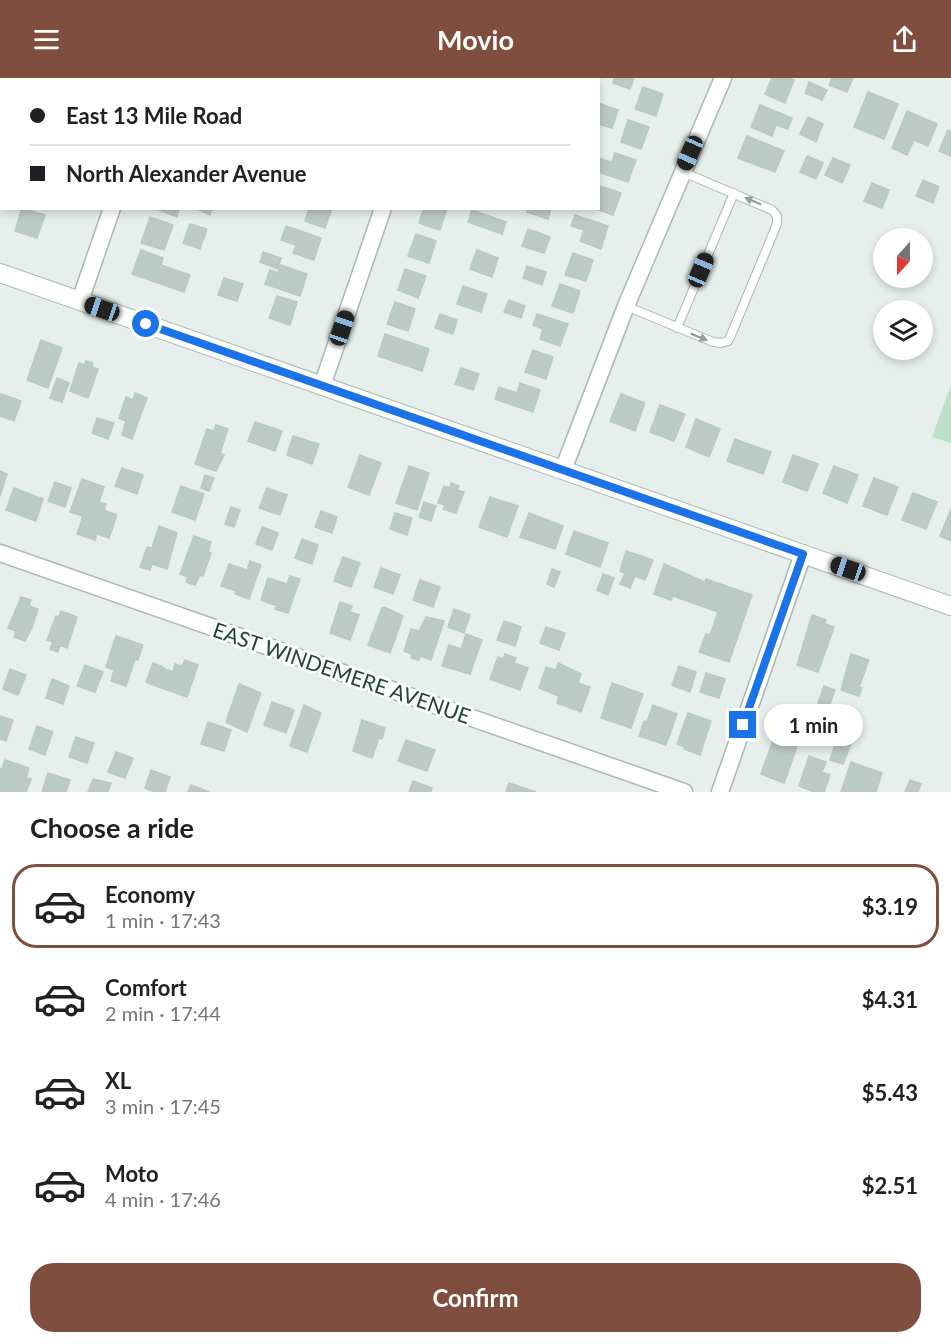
<!DOCTYPE html>
<html lang="en">
<head>
<meta charset="utf-8">
<style>
  :root { --surface:#fff; --page:#f6f6f6; --text:#202124; --muted:#757577; --line:#e0e0e0; --accent:#7f4e3f }
  body { margin:0; font-family:Lato,sans-serif; background:var(--page); color:var(--text); height:100vh; display:flex; flex-direction:column; font-size:22px; white-space:nowrap }
  * { box-sizing:border-box; margin:0 }
  p { font-size:20px; color:var(--muted) }
  .icon { flex:none; width:33px; height:33px; fill:none; stroke:currentColor; stroke-width:2; stroke-linecap:round; stroke-linejoin:round }
  .map { position:relative; height:714px; overflow:hidden }
  .drawer { display:flex; flex-direction:column; background:var(--surface); flex:1 }
  .drawer>* { flex:none }
  .hud { position:absolute; left:0px; top:0px; width:600px; height:132px; box-shadow:0 3px 9px #0003; display:grid; align-content:center; height:132px; padding:0 30px; background:var(--surface) }
  .needle { width:39px; rotate:201deg }
  .tools { position:absolute; left:873px; top:150px; display:grid; gap:12px }
  .tools a { display:grid; place-items:center; width:60px; height:60px; border-radius:50%; background:var(--surface); box-shadow:0 3px 9px #0003; font-size:30px }
  .end { position:absolute; width:27px; height:27px; margin:-14px; border:8px solid #1a73e8; background:#fff; box-shadow:0 0 0 3px #fff }
  .from { border-radius:50% }
  .bubble { position:absolute; height:42px; border-radius:21px; background:var(--surface); box-shadow:0 3px 9px #0003; font-size:20px; font-weight:700; line-height:42px; text-align:center }
  .car { position:absolute; width:18px; height:36px; margin:-18px -9px; border-radius:8px; box-shadow:0 0 4px 2px #0007; background:linear-gradient(#222 24%,#8ab4d8 0 40%,#222 0 76%,#8ab4d8 0 86%,#222 0) }
  .hud b { display:flex; align-items:center; gap:21px; height:57px; font-size:22px }
  .hud b+b { border-top:2px solid var(--line) }
  .hud i { width:15px; height:15px; background:var(--text) }
  ul { padding:0; list-style:none }
  li { display:flex; align-items:center; gap:18px; height:84px; margin:0 12px 9px; padding:0 18px; border:3px solid transparent; border-radius:24px }
  li div { flex:1 }
  li b { display:block; font-size:22px }
  li em { font-style:normal; font-weight:700 }
  li.current { border-color:var(--accent) }
  li>.icon { width:54px; height:54px; stroke-width:1.5 }
  h2 { padding:0 30px; font-size:27px; line-height:72px }
  .cta { display:flex; gap:12px; margin-top:auto; padding:12px 30px }
  .cta a { flex:1; height:69px; border-radius:24px; background:var(--accent); color:#fff; font-size:24px; font-weight:700; line-height:69px; text-align:center }
  header { display:flex; justify-content:space-between; align-items:center; height:78px; padding:0 30px; background:var(--accent); color:#fff; font-size:27px; font-weight:700 }
  .map>svg:first-child { display:block }
  .green { fill:#bfe0c8 }
  .building { fill:#bbcac4; stroke:#b8c9c2; stroke-width:1.5 }
  .lines { fill:none; stroke-linecap:round; stroke-linejoin:round }
  .service-casing { stroke:#a8b8b2; stroke-width:10 }
  .minor-casing { stroke:#a8b8b2; stroke-width:19 }
  .secondary-casing { stroke:#a4bbb3; stroke-width:20 }
  .service { stroke:#fff; stroke-width:8 }
  .minor { stroke:#fff; stroke-width:16 }
  .secondary { stroke:#fff; stroke-width:18 }
  .oneway { fill:#92a09c }
  .route { stroke:#1a73e8; stroke-width:8 }
  .labels { text-anchor:middle; dominant-baseline:central; stroke-width:6; stroke-linejoin:round; paint-order:stroke }
  .street-label { font-size:21px; fill:#24423a; stroke:#f7fbf9 }
</style>
</head>
<body>
<header><svg class="icon" aria-label="menu" viewBox="0 0 24 24"><path d="M4 6h16M4 12h16M4 18h16"/></svg>Movio<svg class="icon" aria-label="share" viewBox="0 0 24 24"><path d="M12 15V3M7 8l5-5 5 5M5 13v7h14v-7"/></svg></header>
<div class="map">
<svg width="951" height="714" viewBox="0 0 951 714">
  <rect width="100%" height="100%" fill="#e6efeb"/>
  <!-- green -->
  <path class="green" d="M951,307V365L932,359Z"/>
  <!-- building -->
  <path class="building" d="M614,0H634L630,11L613,5Z
    M772,0H790L794,2L785,25L765,16Z
    M832,0H853L847,14L829,7Z
    M809,4L827,12L822,22L805,15Z
    M643,9L663,16L656,38L635,31Z
    M868,14L898,26L884,61L854,49Z
    M598,25L618,32L612,50L598,46Z
    M760,27L792,40L788,51L776,47L772,58L751,49Z
    M907,33L937,46L928,68L914,62L907,77L892,70Z
    M808,39L823,46L816,64L800,56Z
    M628,42L649,49L641,71L621,64Z
    M948,52L951,54V78L939,73Z
    M747,58L784,73L775,94L738,80Z
    M615,75L636,82L628,104L598,94V80L612,84Z
    M807,78L823,85L816,101L800,94Z
    M833,80L850,87L842,105L825,97Z
    M923,102L939,109L933,125L916,118Z
    M872,105L889,112L882,130L864,123Z
    M600,108L621,115L613,137L593,130H598Z
    M22,130L45,137L37,160L15,153Z
    M154,130H179L177,139Z
    M195,130H212L210,137Z
    M309,130H332L325,150L305,143Z
    M424,130H447L440,152L419,145Z
    M529,130H551L548,141L527,134Z
    M472,132L506,144L502,156L468,144Z
    M575,137L608,148L601,171L580,163L584,152L571,148Z
    M150,139L173,147L164,172L141,165Z
    M190,146L207,151L200,171L183,165Z
    M286,148L321,160L314,182L293,175L296,167L281,162Z
    M528,151L550,159L544,175L522,168Z
    M416,156L436,163L429,185L408,178Z
    M141,172L163,180L161,187L190,197L184,214L132,196Z
    M477,172L498,180L492,199L470,191Z
    M263,174L281,180L278,191L260,184Z
    M573,175L593,182L586,203L565,197Z
    M281,187L307,196L300,218L265,206L270,192L278,195Z
    M527,188L546,194L542,207L523,200Z
    M405,191L426,198L418,220L398,212Z
    M224,200L243,206L237,223L218,217Z
    M560,206L580,213L573,235L552,228Z
    M463,208L487,216L481,234L457,226Z
    M277,218L297,224L290,247L269,240Z
    M509,222L525,228L521,240L504,234Z
    M395,224L415,231L408,253L387,246Z
    M440,236L457,242L453,256L435,250Z
    M537,236L568,246L560,268L540,261L543,251L533,247Z
    M385,256L429,271L422,293L378,278Z
    M41,262L62,270L48,310L27,302Z
    M533,272L553,279L546,301L525,294Z
    M86,283L93,285L92,289L98,291L88,320L70,313L79,285L84,287Z
    M461,290L479,296L473,312L455,306Z
    M57,300L69,305L62,324L50,320Z
    M520,305L540,312L533,334L495,321L499,309L517,315Z
    M135,315L147,320L132,361L122,357L126,343L119,340L126,319L133,322Z
    M1,316L21,323L14,343L0,338Z
    M621,316L645,325L635,353L610,343Z
    M660,327L685,336L674,363L650,354Z
    M97,340L114,345L108,361L92,355Z
    M696,341L720,351L709,379L686,369Z
    M255,344L282,353L275,373L248,363Z
    M216,347L228,351L220,375L224,377L216,393L195,386L207,351L214,353Z
    M293,358L319,366L312,386L287,377Z
    M735,361L771,374L763,396L727,383Z
    M360,377L381,385L369,417L348,409Z
    M793,377L818,386L807,413L783,404Z
    M409,388L429,395L417,432L396,425Z
    M834,388L858,397L847,425L823,415Z
    M122,390L143,397L137,416L115,408Z
    M0,393L7,396L0,418Z
    M205,397L214,400L209,413L201,410Z
    M874,400L898,409L887,437L863,428Z
    M82,401L104,409L99,424L106,426L104,432L117,437L109,460L97,456L95,462L77,456L83,438L70,434Z
    M55,404L71,410L65,429L48,423Z
    M451,405L459,408L457,412L464,414L456,435L443,431L445,427L438,425L444,408L450,410Z
    M181,408L204,416L195,442L172,434Z
    M14,410L43,421L36,443L6,432Z
    M267,410L287,417L280,437L259,430Z
    M913,415L937,424L926,451L902,442Z
    M490,419L518,428L507,459L479,449Z
    M424,424L436,428L431,443L419,439Z
    M231,429L240,432L234,449L225,446Z
    M951,431V463L940,458Z
    M321,433L337,439L332,455L315,449Z
    M395,435L412,440L407,457L390,451Z
    M529,435L563,448L555,471L520,459Z
    M159,448L177,455L167,491L152,486L150,492L140,489L147,469L152,470Z
    M262,449L278,455L272,472L256,466Z
    M574,453L608,465L600,489L566,476Z
    M194,458L211,464L208,474L211,475L203,498L200,497L195,507L186,504L188,499L180,496Z
    M302,461L318,467L312,486L295,480Z
    M626,473L653,482L645,502L635,498L630,510L620,506L625,495L620,493Z
    M343,479L360,485L351,509L334,503Z
    M250,483L261,487L249,521L235,516L236,513L221,508L229,486L247,492Z
    M664,486L705,504L706,501L752,517L729,584L699,574L706,556L710,557L718,534L673,518L671,522L654,516Z
    M381,490L400,497L393,516L374,509Z
    M552,491L560,494L554,509L547,506Z
    M603,496L614,500L608,517L597,512Z
    M290,498L300,501L288,535L275,531L277,528L261,522L268,500L287,506Z
    M420,502L440,509L433,529L413,522Z
    M21,519L31,522L29,528L38,531L32,550L25,563L14,559L16,553L8,550Z
    M340,524L352,528L350,534L359,537L350,562L330,555Z
    M384,529L403,538L390,575L368,567L382,530Z
    M454,531L470,537L464,555L448,549Z
    M61,533L77,539L67,570L60,567L58,574L50,571L53,564L47,562L56,538L59,539Z
    M812,537L826,542L825,546L834,549L818,594L797,587Z
    M426,539L444,543L431,582L420,578L419,582L411,580L412,576L404,573L411,551L419,553Z
    M504,543L521,549L515,568L497,562Z
    M546,549L565,555L559,572L540,565Z
    M466,556L482,562L470,596L442,588L449,567L461,571Z
    M116,558L143,567L138,582L135,581L126,608L111,603L114,592L106,589Z
    M505,576L516,580L514,585L528,590L520,612L490,601L498,579L503,581Z
    M851,576L869,582L859,609L862,610L859,618L841,612Z
    M185,582L198,587L187,619L156,608L163,590L173,594L175,586L182,588Z
    M153,585L163,589L156,608L146,604Z
    M558,585L581,596L578,605L590,609L581,634L557,625L559,618L539,610L546,589L556,592Z
    M85,587L103,594L95,614L77,608Z
    M679,588L696,594L690,614L672,607Z
    M10,591L26,597L18,617L3,611Z
    M706,595L725,601L719,620L700,614Z
    M52,601L69,608L63,626L46,620Z
    M612,605L643,616L631,650L601,640Z
    M239,606L261,615L247,654L226,644Z
    M824,608L835,612L829,629L818,625Z
    M272,624L294,632L286,655L264,647Z
    M304,627L321,635L307,674L290,668Z
    M653,627L677,636L666,667L639,658L644,643L647,644Z
    M688,635L711,643L700,677L684,671L685,669L677,666Z
    M0,638L13,642L6,663L0,661Z
    M362,642L385,650L382,661L379,660L372,680L353,673Z
    M208,644L231,652L224,673L201,666Z
    M779,645L796,651L790,667L797,669L784,705L761,696Z
    M37,648L53,654L51,659L35,654Z
    M35,654L51,659L45,677L29,671Z
    M76,659L94,665L87,685L69,679Z
    M837,661L851,666L843,686L830,682Z
    M406,662L435,672L427,693L398,683Z
    M116,674L133,680L125,700L108,694Z
    M809,678L826,684L822,694L830,697L824,714H814L799,708Z
    M5,682L29,690L26,700L31,701L26,714H0V691H2Z
    M851,684L882,695L876,714H841Z
    M151,692L170,699L165,714H155L145,710Z
    M48,695L70,702L66,714H42Z
    M93,701L111,705L108,714H88Z
    M910,702L921,706L918,714H905Z
    M413,703L432,710L431,714H409Z
    M509,705L536,714H506Z
    M191,707L209,714H188Z"/>
  <g class="lines">
    <!-- service casing -->
    <g class="service-casing">
      <path id="service" d="M626,228L713,264L721,265L728,263L731,257L777,146V138L772,132L683,94
        M677,250L734,115"/>
    </g>
    <!-- minor casing -->
    <g class="minor-casing">
      <path id="minor" d="M156,2V0
        M427,2L428,0
        M80,223L112,130
        M322,308L383,130
        M563,392L626,228L723,0
        M0,475L684,714
        M720,714L803,476"/>
    </g>
    <!-- secondary casing -->
    <g class="secondary-casing">
      <path id="secondary" d="M0,195L951,528"/>
    </g>
    <!-- service -->
    <use href="#service" class="service"/>
    <!-- minor -->
    <use href="#minor" class="minor"/>
    <!-- secondary -->
    <use href="#secondary" class="secondary"/>
  </g>
  <!-- one-way arrows -->
  <defs><path id="oneway-solid" d="M-6-.8H1V-3.2L6.5 0L1 3.2V.8H-6Z" transform="scale(1.5)"/></defs>
  <g class="oneway">
    <use href="#oneway-solid" transform="translate(753 123) rotate(-157)"/>
    <use href="#oneway-solid" transform="translate(699 259) rotate(22)"/>
  </g>
  <g class="lines">
    <!-- route -->
    <path class="route" d="M146,246L803,476L743,647"/>
  </g>
  <g class="labels">
    <!-- street labels -->
    <g class="street-label">
      <text transform="translate(342 594) rotate(19)">EAST WINDEMERE AVENUE</text>
    </g>
  </g>
</svg>
<div class="tools">
<a><svg class="needle" viewBox="-14 -14 28 28"><path d="M0-13l5 13h-10z" fill="#e53935"/><path d="M0 13l5-13h-10z" fill="#757577"/></svg></a>
<a><svg class="icon" aria-label="layers" viewBox="0 0 24 24"><path d="M12 4l9 5-9 5-9-5zM3 14l9 5 9-5"/></svg></a>
</div>
<i class="end from" style="left:146px;top:246px"></i>
<i class="end" style="left:743px;top:647px"></i>
<div class="bubble" style="left:764px;top:626px;width:99px">1 min</div>
<i class="car" style="left:690px;top:75px;rotate:204deg"></i>
<i class="car" style="left:701px;top:192px;rotate:23deg"></i>
<i class="car" style="left:102px;top:231px;rotate:289deg"></i>
<i class="car" style="left:342px;top:250px;rotate:19deg"></i>
<i class="car" style="left:848px;top:491px;rotate:289deg"></i>
<div class="hud">
<b><i class="from"></i>East 13 Mile Road</b>
<b><i></i>North Alexander Avenue</b>
</div>
</div>
<section class="drawer">
<h2>Choose a ride</h2>
<ul>
<li class="current"><svg class="icon" aria-label="car" viewBox="0 0 24 24"><path d="M5 17H2v-5l4-1 3-4h7l3 4 3 1v5h-3M9 17h6M6 11h13"/><circle cx="7" cy="17" r="2"/><circle cx="17" cy="17" r="2"/></svg><div><b>Economy</b><p>1 min · 17:43</p></div><em>$3.19</em></li>
<li><svg class="icon" aria-label="car" viewBox="0 0 24 24"><path d="M5 17H2v-5l4-1 3-4h7l3 4 3 1v5h-3M9 17h6M6 11h13"/><circle cx="7" cy="17" r="2"/><circle cx="17" cy="17" r="2"/></svg><div><b>Comfort</b><p>2 min · 17:44</p></div><em>$4.31</em></li>
<li><svg class="icon" aria-label="car" viewBox="0 0 24 24"><path d="M5 17H2v-5l4-1 3-4h7l3 4 3 1v5h-3M9 17h6M6 11h13"/><circle cx="7" cy="17" r="2"/><circle cx="17" cy="17" r="2"/></svg><div><b>XL</b><p>3 min · 17:45</p></div><em>$5.43</em></li>
<li><svg class="icon" aria-label="car" viewBox="0 0 24 24"><path d="M5 17H2v-5l4-1 3-4h7l3 4 3 1v5h-3M9 17h6M6 11h13"/><circle cx="7" cy="17" r="2"/><circle cx="17" cy="17" r="2"/></svg><div><b>Moto</b><p>4 min · 17:46</p></div><em>$2.51</em></li>
</ul>
<div class="cta"><a>Confirm</a></div>
</section>
</body>
</html>
